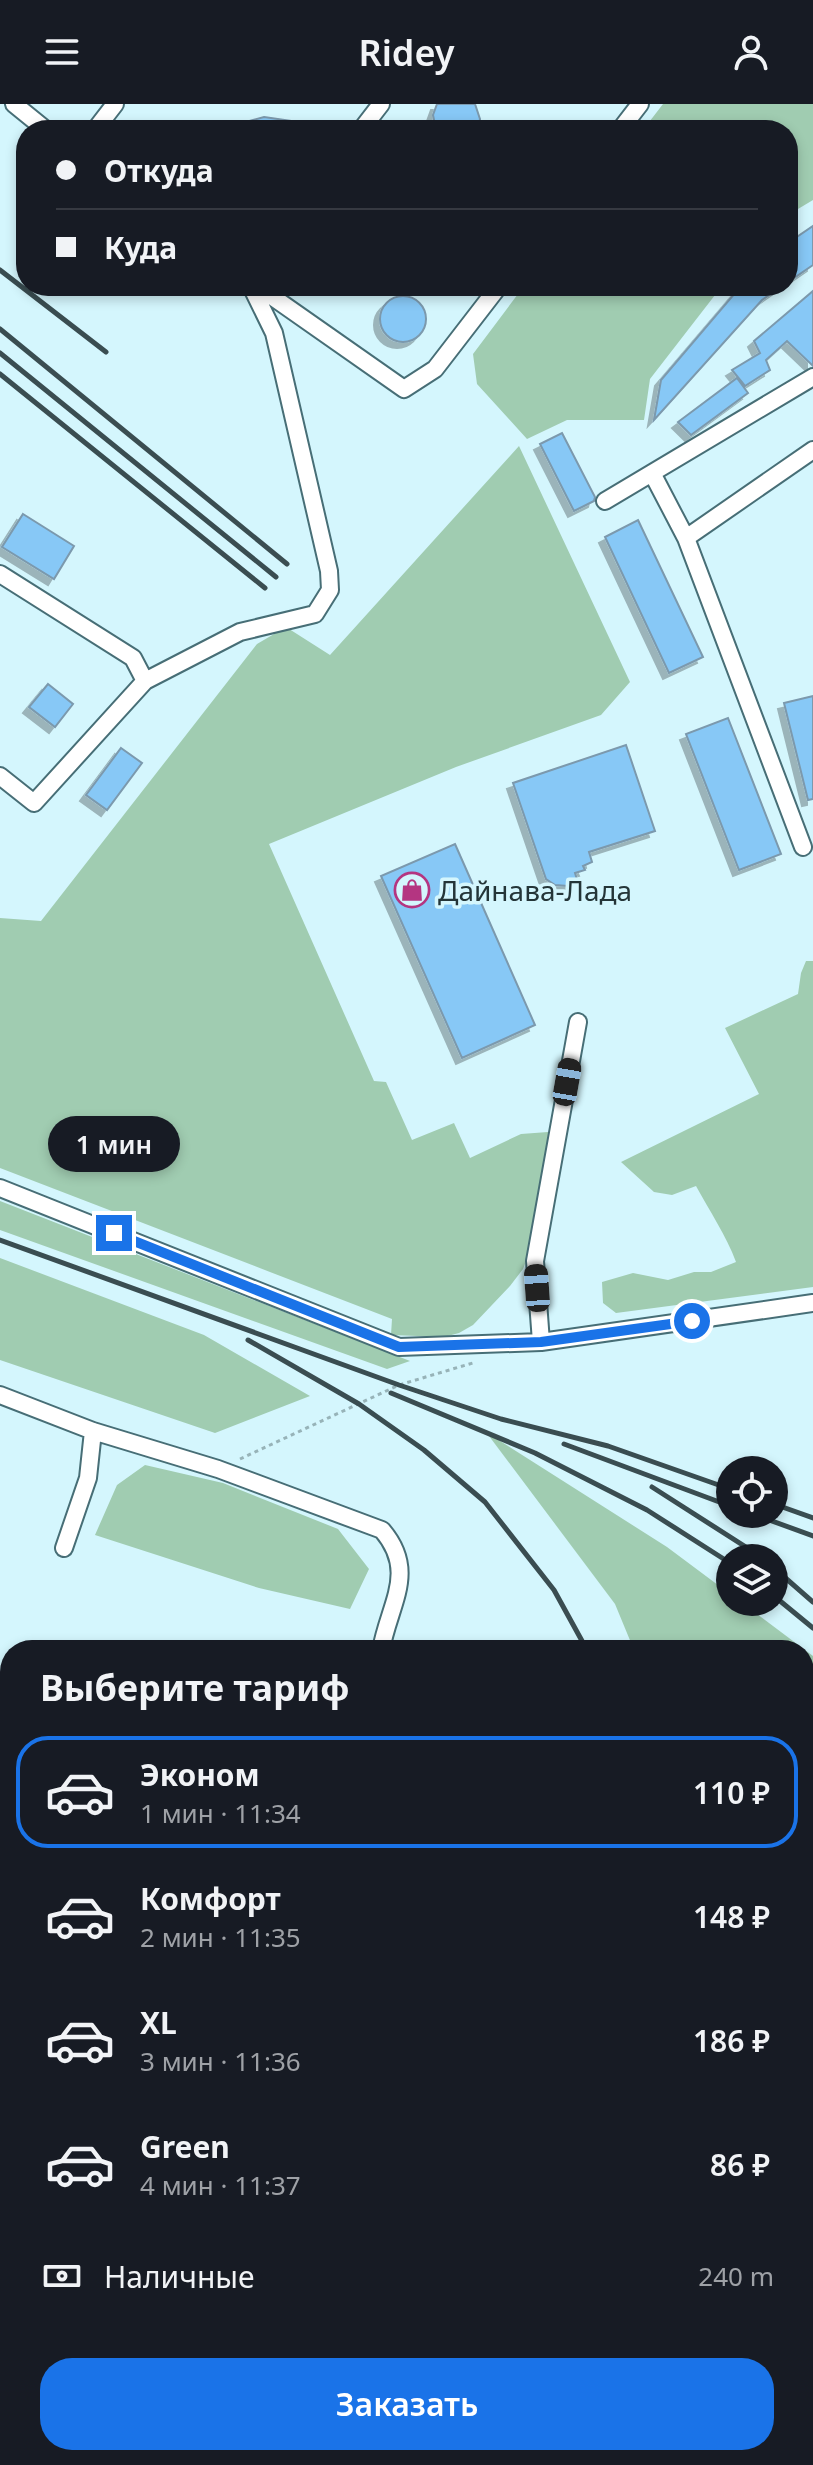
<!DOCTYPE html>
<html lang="ru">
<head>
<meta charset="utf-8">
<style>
  :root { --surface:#171b24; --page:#242831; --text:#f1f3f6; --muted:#9ea1a6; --line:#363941; --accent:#1a73e8 }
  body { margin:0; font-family:"Noto Sans",sans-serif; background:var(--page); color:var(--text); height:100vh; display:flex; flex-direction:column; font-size:30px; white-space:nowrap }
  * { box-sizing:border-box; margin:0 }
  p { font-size:26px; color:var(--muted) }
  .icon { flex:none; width:44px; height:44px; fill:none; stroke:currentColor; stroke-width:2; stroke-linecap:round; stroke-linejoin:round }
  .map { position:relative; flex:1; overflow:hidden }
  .drawer { position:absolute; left:0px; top:1536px; width:814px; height:826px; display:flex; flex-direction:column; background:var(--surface); border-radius:32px 32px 0 0; box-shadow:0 4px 12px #0003 }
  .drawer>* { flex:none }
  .hud { position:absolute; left:16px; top:16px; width:782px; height:176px; border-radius:32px; box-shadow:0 4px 12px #0003; display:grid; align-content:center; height:176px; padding:0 40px; background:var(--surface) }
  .controls { position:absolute; left:716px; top:1352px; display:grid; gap:16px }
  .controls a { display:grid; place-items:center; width:72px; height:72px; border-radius:50%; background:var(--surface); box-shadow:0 4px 12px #0003; font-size:40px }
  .end { position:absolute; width:36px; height:36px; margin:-18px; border:10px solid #1a73e8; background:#fff; box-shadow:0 0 0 4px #fff }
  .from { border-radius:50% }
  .bubble { position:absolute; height:56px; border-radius:28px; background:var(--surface); box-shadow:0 4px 12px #0003; font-size:26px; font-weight:600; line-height:56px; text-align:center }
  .car { position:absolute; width:24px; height:48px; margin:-24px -12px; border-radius:10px; box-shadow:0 0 6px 2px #0007; background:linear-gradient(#222 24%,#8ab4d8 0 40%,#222 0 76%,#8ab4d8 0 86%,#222 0) }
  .hud b { display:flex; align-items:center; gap:28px; height:76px; font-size:30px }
  .hud b+b { border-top:2px solid var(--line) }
  .hud i { width:20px; height:20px; background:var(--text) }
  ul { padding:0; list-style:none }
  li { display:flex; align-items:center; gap:24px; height:112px; margin:0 16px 12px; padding:0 24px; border:4px solid transparent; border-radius:32px }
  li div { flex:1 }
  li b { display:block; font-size:30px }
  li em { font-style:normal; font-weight:600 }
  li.selected { border-color:var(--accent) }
  li>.icon { width:72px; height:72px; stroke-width:1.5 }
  h2 { padding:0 40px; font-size:36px; line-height:96px }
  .pay { display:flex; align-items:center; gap:20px; height:88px; padding:0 40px; font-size:30px }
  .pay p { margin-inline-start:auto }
  .action { display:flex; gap:16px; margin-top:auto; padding:16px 40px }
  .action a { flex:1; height:92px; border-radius:32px; background:var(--accent); color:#fff; font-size:32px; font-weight:600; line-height:92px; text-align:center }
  header { display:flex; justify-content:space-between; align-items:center; height:104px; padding:0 40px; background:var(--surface); font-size:36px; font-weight:600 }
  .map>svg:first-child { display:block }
  .green { fill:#a0ccb1 }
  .building { fill:#87c8f6; stroke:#7b99ad; stroke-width:2; filter:url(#shadow) }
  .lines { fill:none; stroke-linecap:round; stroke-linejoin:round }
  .minor-casing { stroke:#476e76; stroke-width:20 }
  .path { stroke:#97b3b8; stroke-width:3; stroke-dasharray:4 4; stroke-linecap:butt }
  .minor { stroke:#fff; stroke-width:16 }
  .rail { stroke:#3a4d51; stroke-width:5 }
  .route { stroke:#1a73e8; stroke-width:10 }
  .labels { text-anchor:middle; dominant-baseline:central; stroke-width:7; stroke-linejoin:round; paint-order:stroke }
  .poi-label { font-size:28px; fill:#243538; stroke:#d4f6fd; text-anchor:start }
</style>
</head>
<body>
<header><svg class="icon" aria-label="menu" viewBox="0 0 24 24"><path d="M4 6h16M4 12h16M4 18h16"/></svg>Ridey<svg class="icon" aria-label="person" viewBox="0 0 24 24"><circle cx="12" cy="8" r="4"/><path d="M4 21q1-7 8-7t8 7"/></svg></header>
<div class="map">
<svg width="813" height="2361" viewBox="0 0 813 2361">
  <defs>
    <filter id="shadow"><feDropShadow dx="-6" dy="6" stdDeviation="0" flood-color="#0004"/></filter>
  </defs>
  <rect width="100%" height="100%" fill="#d4f6fd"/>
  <!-- green -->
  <path class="green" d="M663,0H813V96L788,111V26H643Z
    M524,182H722L650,275L644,316H567L527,335L477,280L473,250Z
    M519,342L630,578L601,611L456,663L269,740L374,977L386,978L412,1036L454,1019L470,1054L521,1030L548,1028L552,1036L530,1147L523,1165L510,1182L473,1221L459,1229L444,1233L391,1231L392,1215L0,1064V814L41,817L257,540L286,523L330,551Z
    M806,857H813V1183L616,1209L603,1199L602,1178L633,1169L668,1176L694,1168H711L736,1158C726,1131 710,1108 696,1082L672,1091L654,1088L621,1058L759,990L725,924L798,890L801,869Z
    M0,1097L410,1257L387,1265L0,1126Z
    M0,1154L204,1231L310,1292L215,1329L0,1256Z
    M486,1328L667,1443L730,1490V1498H741L813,1552V1969L804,1948V1546H634L615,1500Z
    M145,1361L223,1379L338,1425L369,1465L350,1505L259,1484L95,1431L117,1381Z
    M804,2143L813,2165V2361H718L719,2352H804Z"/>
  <!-- building -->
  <path class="building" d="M437,0H475L480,15L478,26H436L433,11Z
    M264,13L299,18L298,26H232L231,22Z
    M813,122V161L788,178V139Z
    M741,182H782L762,196L654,316L661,276Z
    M813,187V262L787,237L766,256L770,266L745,282L732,266L760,249L754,237Z
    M380 215a23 23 0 1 1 46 0a23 23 0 1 1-46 0Z
    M737,274L748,289L691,331L678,318Z
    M562,329L595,393L594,397L574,407L540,340Z
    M23,410L74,442L54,475L2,443Z
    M638,416L703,553L669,569L605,433Z
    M48,580L73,600L55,623L29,603Z
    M813,592V695L808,696L784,599Z
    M728,614L781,750L739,766L686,630Z
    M626,641L655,727L589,748L592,758L583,762L585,766L575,769L578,779L568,782L555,781L546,775L513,679Z
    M121,644L142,659L107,706L86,691Z
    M455,740L535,921L462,954L381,772Z"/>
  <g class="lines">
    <!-- minor casing -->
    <g class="minor-casing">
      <path id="minor" d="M14,0L46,26
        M95,26L115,0
        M361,26L381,0
        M620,26L640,0
        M257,182L404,285L435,265L499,182
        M652,369L686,434L803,743
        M605,397L813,273
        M686,434L813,346
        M0,470L133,554L145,577L34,699L0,672
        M145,577L240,528L315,510L330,486L329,467L274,229L251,182
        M0,1084L399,1243L541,1238L813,1199
        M541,1238L535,1157L578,918
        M0,1291L93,1327L218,1365L382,1426C418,1468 389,1500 381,1546
        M64,1444L88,1374L93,1327
        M0,1903L10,1885
        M0,2027L10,2032
        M0,2094L10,2099
        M0,2152H10
        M0,2195H10
        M0,2236H10
        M0,2278H10
        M0,2321H10
        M272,2352V2361
        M439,2352L440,2361
        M147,2361V2352
        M348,2361V2352"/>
    </g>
    <!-- path -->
    <path class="path" d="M240,1355L399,1281L476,1258
      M0,2060L10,2066
      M181,2361V2352"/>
    <!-- minor -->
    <use href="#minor" class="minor"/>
    <!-- rail -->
    <path class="rail" d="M0,166L106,248
      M0,225L287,460
      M0,249L276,473
      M0,270L265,484
      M0,1136L399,1281L501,1315L608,1342L730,1385
      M248,1236L359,1300L424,1346L485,1398L554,1486L587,1546
      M391,1289L535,1349L647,1406L730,1459
      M564,1340L730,1402
      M652,1383L763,1454
      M774,1400L813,1414
      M753,1410L813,1432
      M774,1464L813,1498
      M774,1492L813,1524
      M804,2014L813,2036
      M804,2062L813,2084
      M804,2093L813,2116"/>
  </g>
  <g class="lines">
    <!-- route -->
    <path class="route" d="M114,1129L399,1243L541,1238L692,1217"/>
  </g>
  <!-- icons -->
  <defs>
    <g id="shop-ring" transform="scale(1.8)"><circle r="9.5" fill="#d4f6fd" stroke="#b43581" stroke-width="1.5"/><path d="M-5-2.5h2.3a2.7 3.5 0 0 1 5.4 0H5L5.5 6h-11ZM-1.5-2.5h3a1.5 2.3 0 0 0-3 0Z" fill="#b43581"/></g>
  </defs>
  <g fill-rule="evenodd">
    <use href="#shop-ring" x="412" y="786"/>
  </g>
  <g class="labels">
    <!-- poi labels -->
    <g class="poi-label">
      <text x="438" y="786">Дайнава-Лада</text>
    </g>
  </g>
</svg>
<div class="controls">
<a><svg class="icon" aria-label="locate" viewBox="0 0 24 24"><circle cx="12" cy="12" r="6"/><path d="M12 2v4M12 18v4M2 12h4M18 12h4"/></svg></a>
<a><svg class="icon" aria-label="layers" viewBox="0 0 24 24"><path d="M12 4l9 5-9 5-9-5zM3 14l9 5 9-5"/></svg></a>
</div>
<i class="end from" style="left:692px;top:1217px"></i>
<i class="end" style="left:114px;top:1129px"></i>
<div class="bubble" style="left:48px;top:1012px;width:132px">1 мин</div>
<i class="car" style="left:567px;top:978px;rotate:10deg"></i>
<i class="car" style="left:537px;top:1184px;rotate:356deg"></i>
<div class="hud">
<b><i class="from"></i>Откуда</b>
<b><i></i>Куда</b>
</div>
<section class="drawer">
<h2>Выберите тариф</h2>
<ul>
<li class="selected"><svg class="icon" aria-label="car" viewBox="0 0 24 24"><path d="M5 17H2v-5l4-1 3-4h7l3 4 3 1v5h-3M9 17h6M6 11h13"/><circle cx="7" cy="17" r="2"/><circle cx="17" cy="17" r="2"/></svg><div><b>Эконом</b><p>1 мин · 11:34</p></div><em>110 ₽</em></li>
<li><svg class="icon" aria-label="car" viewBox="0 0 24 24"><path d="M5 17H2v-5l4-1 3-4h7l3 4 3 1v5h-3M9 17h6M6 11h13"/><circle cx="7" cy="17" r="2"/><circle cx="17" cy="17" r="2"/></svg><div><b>Комфорт</b><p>2 мин · 11:35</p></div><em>148 ₽</em></li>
<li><svg class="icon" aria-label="car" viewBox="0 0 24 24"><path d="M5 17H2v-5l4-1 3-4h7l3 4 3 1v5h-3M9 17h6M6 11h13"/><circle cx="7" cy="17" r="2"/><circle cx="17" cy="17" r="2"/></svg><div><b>XL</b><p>3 мин · 11:36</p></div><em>186 ₽</em></li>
<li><svg class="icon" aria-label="car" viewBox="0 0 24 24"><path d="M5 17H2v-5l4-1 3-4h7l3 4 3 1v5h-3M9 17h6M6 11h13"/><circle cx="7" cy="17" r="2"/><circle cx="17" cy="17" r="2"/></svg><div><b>Green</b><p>4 мин · 11:37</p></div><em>86 ₽</em></li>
</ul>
<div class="pay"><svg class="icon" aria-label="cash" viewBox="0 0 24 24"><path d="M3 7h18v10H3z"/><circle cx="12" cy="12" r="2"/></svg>Наличные<p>240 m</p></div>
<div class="action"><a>Заказать</a></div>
</section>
</div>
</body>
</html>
